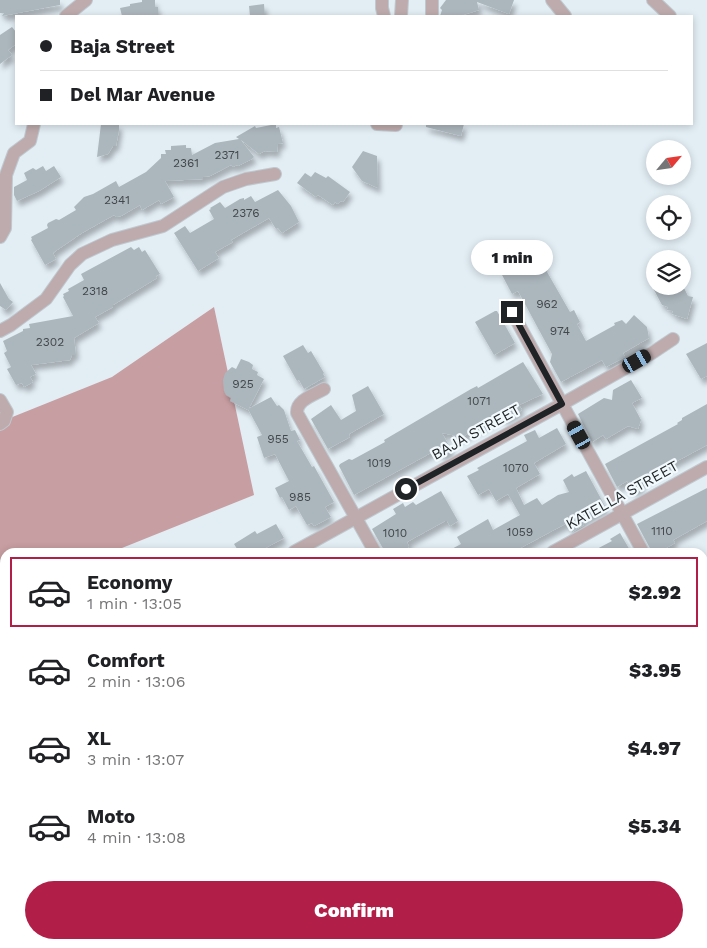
<!DOCTYPE html>
<html lang="en">
<head>
<meta charset="utf-8">
<style>
  :root { --surface:#fff; --page:#f6f6f6; --text:#202124; --muted:#757577; --line:#e0e0e0; --accent:#b11e48 }
  body { margin:0; font-family:"Work Sans",sans-serif; background:var(--page); color:var(--text); height:100vh; display:flex; flex-direction:column; font-size:19px; white-space:nowrap }
  * { box-sizing:border-box; margin:0 }
  p { font-size:16px; color:var(--muted) }
  .icon { flex:none; width:28px; height:28px; fill:none; stroke:currentColor; stroke-width:2; stroke-linecap:round; stroke-linejoin:round }
  .map { position:relative; flex:1; overflow:hidden }
  .details { position:absolute; left:0px; top:548px; width:708px; height:401px; display:flex; flex-direction:column; background:var(--surface); border-radius:15px 15px 0 0; box-shadow:0 2px 8px #0003 }
  .details>* { flex:none }
  .top-card { position:absolute; left:15px; top:15px; width:678px; height:110px; border-radius:0px; box-shadow:0 2px 8px #0003; display:grid; align-content:center; height:110px; padding:0 25px; background:var(--surface) }
  .needle { width:32px; rotate:61deg }
  .controls { position:absolute; left:646px; top:140px; display:grid; gap:10px }
  .controls a { display:grid; place-items:center; width:45px; height:45px; border-radius:50%; background:var(--surface); box-shadow:0 2px 8px #0003; font-size:25px }
  .end { position:absolute; width:22px; height:22px; margin:-11px; border:6px solid #1f2326; background:#fff; box-shadow:0 0 0 2px #fff }
  .from { border-radius:50% }
  .bubble { position:absolute; height:35px; border-radius:18px; background:var(--surface); box-shadow:0 2px 8px #0003; font-size:16px; font-weight:800; line-height:35px; text-align:center }
  .car { position:absolute; width:15px; height:30px; margin:-15px -8px; border-radius:6px; box-shadow:0 0 4px 1px #0007; background:linear-gradient(#222 24%,#8ab4d8 0 40%,#222 0 76%,#8ab4d8 0 86%,#222 0) }
  .top-card b { display:flex; align-items:center; gap:18px; height:48px; font-size:19px }
  .top-card b+b { border-top:1px solid var(--line) }
  .top-card i { width:12px; height:12px; background:var(--text) }
  ul { padding:9px 0 0; list-style:none }
  li { display:flex; align-items:center; gap:15px; height:70px; margin:0 10px 8px; padding:0 15px; border:2px solid transparent; border-radius:0px }
  li div { flex:1 }
  li b { display:block; font-size:19px }
  li em { font-style:normal; font-weight:800 }
  li.selected { border-color:var(--accent) }
  li>.icon { width:45px; height:45px; stroke-width:1.5 }
  .button { display:flex; gap:10px; margin-top:auto; padding:10px 25px }
  .button a { flex:1; height:58px; border-radius:30px; background:var(--accent); color:#fff; font-size:20px; font-weight:800; line-height:58px; text-align:center }
  .map>svg:first-child { display:block }
  .forest { fill:#c79ea2 }
  .building { fill:#acb7bd; filter:url(#shadow) }
  .lines { fill:none; stroke-linecap:round; stroke-linejoin:round }
  .street-casing { stroke:#bfc9cf; stroke-width:14 }
  .secondary-casing { stroke:#bfc9cf; stroke-width:21 }
  .street { stroke:#beabad; stroke-width:12 }
  .secondary { stroke:#a78c8e; stroke-width:19 }
  .route { stroke:#1f2326; stroke-width:6 }
  .labels { text-anchor:middle; dominant-baseline:central; stroke-width:4.5; stroke-linejoin:round; paint-order:stroke }
  .number-label { font-size:12px; fill:#42484c }
  .street-label { font-size:15px; fill:#1f2326; stroke:#f3fafe }
</style>
</head>
<body>
<div class="map">
<svg width="707" height="948" viewBox="0 0 707 948">
  <defs>
    <filter id="shadow"><feDropShadow dx="3" dy="5.5" stdDeviation="2.5" flood-color="#0004"/></filter>
  </defs>
  <rect width="100%" height="100%" fill="#e2edf4"/>
  <!-- forest -->
  <path class="forest" d="M214,307L254,495L112,552H5L4,754L0,750V422L112,377Z"/>
  <!-- building -->
  <path class="building" d="M0,0H60V5L2,16L4,13H0Z
    M142,0H155V7H158V16H122L120,8L130,6V4L142,2Z
    M446,0H514L509,14L477,2L479,10L463,15V16H440L442,10L440,8Z
    M264,4L265,16H250L249,6Z
    M12,27L16,32V44L8,50L12,55L0,64V35Z
    M101,124H119V130L116,146H113L108,154L97,157Z
    M276,124V128L279,127L283,143L278,144L277,152L265,151L259,154L241,140L254,157L252,159L238,166L237,165L233,167L231,165L210,176L203,177V179L165,181L174,197L161,204L159,200L142,210L140,205L121,216L116,217L114,215L82,233L57,250L53,253L56,259L45,265L31,240L32,239L31,237L48,228L47,225L48,223L56,219L59,220L76,210L74,207L84,197L93,194L116,181L119,187L146,172L161,158V154H166L165,150H171V146L186,145V148H191L192,155L215,143L239,139L236,137L255,126L256,128Z
    M426,124H464L461,136L426,127Z
    M363,151L377,156L378,188L362,181L352,167Z
    M43,166L46,171L54,166L61,177L39,191L17,201L14,195V187L27,180L24,173L33,168L36,170Z
    M315,172L326,178L328,176L350,192L343,202L341,201L338,204L335,202L333,205L318,195L316,197L297,183L305,173L311,177Z
    M278,190L291,206L299,222L282,233L278,228L276,229L269,218L231,240L233,242L215,252L219,258L198,271L174,233L185,226L190,233L214,219L209,210L211,209L210,208L220,202L225,208L240,199L244,198V200L251,196L255,202Z
    M131,247L134,250L139,247L142,252L145,250L160,274L156,276L157,278L113,305V307L95,317L99,323L74,338L76,355H72L70,360L31,365L36,374L30,377L33,382L24,387L22,383L16,385L7,369L11,367L4,353L7,351L3,341L23,331V329L30,328L29,324L73,316L63,297L64,296L63,294L69,291L68,289L84,280L81,274Z
    M539,258L570,312L574,310L580,322L577,324L586,341L615,325L614,323L622,320L626,324L634,315L647,327L649,338L623,353L625,357L606,367L602,360L561,382L550,362L552,354L539,330L518,291L512,294L501,273L529,259L531,263Z
    M0,283L9,299L13,302L6,310L0,306Z
    M652,286H683L688,296L693,297L687,319L672,314L673,311L667,310L668,307L662,305Z
    M495,311H497L515,343L494,355L475,322Z
    M707,343V376L701,379L686,354Z
    M303,345L308,353L311,351L324,373L323,374L325,377L304,389L299,380L297,381L283,356Z
    M241,359L249,362L253,365L252,369L258,372L257,375L264,379L248,410L230,401L231,398L226,395L224,391L223,380L225,373L232,367L236,369Z
    M523,362L543,394L519,405L522,410L504,420L501,415L462,437L442,433L452,451L442,456L438,449L354,495L339,466L340,464L349,459L352,460L385,442L384,440L471,389L477,386L478,388Z
    M631,380L642,398L632,403L641,420L638,429L628,426L606,439L603,435L592,442L578,414L604,398L612,400L613,390Z
    M368,386L384,414L349,434L350,437L328,449L311,419L331,405L341,420L356,411L352,395Z
    M271,397L277,406L279,405L284,410L291,431L295,430L300,440L297,441L312,467L314,466L334,502L325,507L331,517L314,526L312,523L307,525L296,506L289,510L282,497L280,498L275,488L289,481L275,454L264,458L257,437L262,435L248,409Z
    M707,404V445L640,481L643,486L633,492L627,481L617,487L605,464L678,424L677,423L682,420V418Z
    M557,428L566,444L534,463L540,474L516,488L524,505L537,498L542,505L558,495L569,492L563,480L572,474L574,477L586,471L606,508L582,521L584,525L572,532L567,523L513,552H494L491,548L483,552H446L461,544L457,537L488,519L493,530L520,515L508,494L496,501L489,489L478,495L467,476L479,470L477,468L527,441L524,435L535,430L539,438Z
    M707,488V521L673,540L675,543L659,552H652L637,524Z
    M441,491L458,521L450,526L447,521H445L407,542L409,547L400,552H385L372,529L396,514L393,509L403,503L405,507L413,502L416,505Z
    M276,524L284,538L258,552H251L249,548L239,552L234,544L255,531L257,534Z
    M620,533L631,552H591L612,541L610,539Z"/>
  <g class="lines">
    <!-- street casing -->
    <g class="street-casing">
      <path id="street" d="M382,0V8L384,16
        M552,0L565,16
        M653,0L670,16
        M66,16L86,0
        M401,16L402,0
        M432,16V0
        M377,124L396,125
        M0,237L5,228L6,175L14,153L30,141L34,124
        M512,312L643,552
        M0,331L11,325L46,299L70,265L82,254L112,240L163,226L223,187L246,179L275,174
        M324,389C314,395 296,400 297,413L375,552
        M0,400L7,412L4,421L0,424
        M294,552L562,404L652,353L673,339
        M553,552L707,467
        M702,760L707,758
        M702,900L707,898
        M0,908L5,917
        M20,944L22,948
        M321,944L327,948
        M591,944L593,948
        M101,948L109,944
        M365,948L372,944
        M616,948L624,944"/>
    </g>
    <!-- secondary casing -->
    <g class="secondary-casing">
      <path id="secondary" d="M702,615L707,613
        M702,661L707,670
        M0,871L5,872"/>
    </g>
    <!-- street -->
    <use href="#street" class="street"/>
    <!-- secondary -->
    <use href="#secondary" class="secondary"/>
  </g>
  <g class="lines">
    <!-- route -->
    <path class="route" d="M406,489L562,404L512,312"/>
  </g>
  <g class="labels">
    <!-- number labels -->
    <g class="number-label">
      <text x="227" y="155">2371</text>
      <text x="186" y="163">2361</text>
      <text x="117" y="200">2341</text>
      <text x="246" y="213">2376</text>
      <text x="95" y="291">2318</text>
      <text x="547" y="304">962</text>
      <text x="560" y="331">974</text>
      <text x="50" y="342">2302</text>
      <text x="243" y="384">925</text>
      <text x="479" y="401">1071</text>
      <text x="278" y="439">955</text>
      <text x="379" y="463">1019</text>
      <text x="516" y="468">1070</text>
      <text x="300" y="497">985</text>
      <text x="662" y="531">1110</text>
      <text x="520" y="532">1059</text>
      <text x="395" y="533">1010</text>
    </g>
    <!-- street labels -->
    <g class="street-label">
      <text transform="translate(476 432) rotate(-29)">BAJA STREET</text>
      <text transform="translate(622 495) rotate(-29)">KATELLA STREET</text>
    </g>
  </g>
</svg>
<div class="controls">
<a><svg class="needle" viewBox="-14 -14 28 28"><path d="M0-13l5 13h-10z" fill="#e53935"/><path d="M0 13l5-13h-10z" fill="#757577"/></svg></a>
<a><svg class="icon" aria-label="locate" viewBox="0 0 24 24"><circle cx="12" cy="12" r="6"/><path d="M12 2v4M12 18v4M2 12h4M18 12h4"/></svg></a>
<a><svg class="icon" aria-label="layers" viewBox="0 0 24 24"><path d="M12 4l9 5-9 5-9-5zM3 14l9 5 9-5"/></svg></a>
</div>
<i class="end from" style="left:406px;top:489px"></i>
<i class="end" style="left:512px;top:312px"></i>
<div class="bubble" style="left:471px;top:240px;width:82px">1 min</div>
<i class="car" style="left:637px;top:361px;rotate:60deg"></i>
<i class="car" style="left:579px;top:435px;rotate:331deg"></i>
<div class="top-card">
<b><i class="from"></i>Baja Street</b>
<b><i></i>Del Mar Avenue</b>
</div>
<section class="details">
<ul>
<li class="selected"><svg class="icon" aria-label="car" viewBox="0 0 24 24"><path d="M5 17H2v-5l4-1 3-4h7l3 4 3 1v5h-3M9 17h6M6 11h13"/><circle cx="7" cy="17" r="2"/><circle cx="17" cy="17" r="2"/></svg><div><b>Economy</b><p>1 min · 13:05</p></div><em>$2.92</em></li>
<li><svg class="icon" aria-label="car" viewBox="0 0 24 24"><path d="M5 17H2v-5l4-1 3-4h7l3 4 3 1v5h-3M9 17h6M6 11h13"/><circle cx="7" cy="17" r="2"/><circle cx="17" cy="17" r="2"/></svg><div><b>Comfort</b><p>2 min · 13:06</p></div><em>$3.95</em></li>
<li><svg class="icon" aria-label="car" viewBox="0 0 24 24"><path d="M5 17H2v-5l4-1 3-4h7l3 4 3 1v5h-3M9 17h6M6 11h13"/><circle cx="7" cy="17" r="2"/><circle cx="17" cy="17" r="2"/></svg><div><b>XL</b><p>3 min · 13:07</p></div><em>$4.97</em></li>
<li><svg class="icon" aria-label="car" viewBox="0 0 24 24"><path d="M5 17H2v-5l4-1 3-4h7l3 4 3 1v5h-3M9 17h6M6 11h13"/><circle cx="7" cy="17" r="2"/><circle cx="17" cy="17" r="2"/></svg><div><b>Moto</b><p>4 min · 13:08</p></div><em>$5.34</em></li>
</ul>
<div class="button"><a>Confirm</a></div>
</section>
</div>
</body>
</html>
